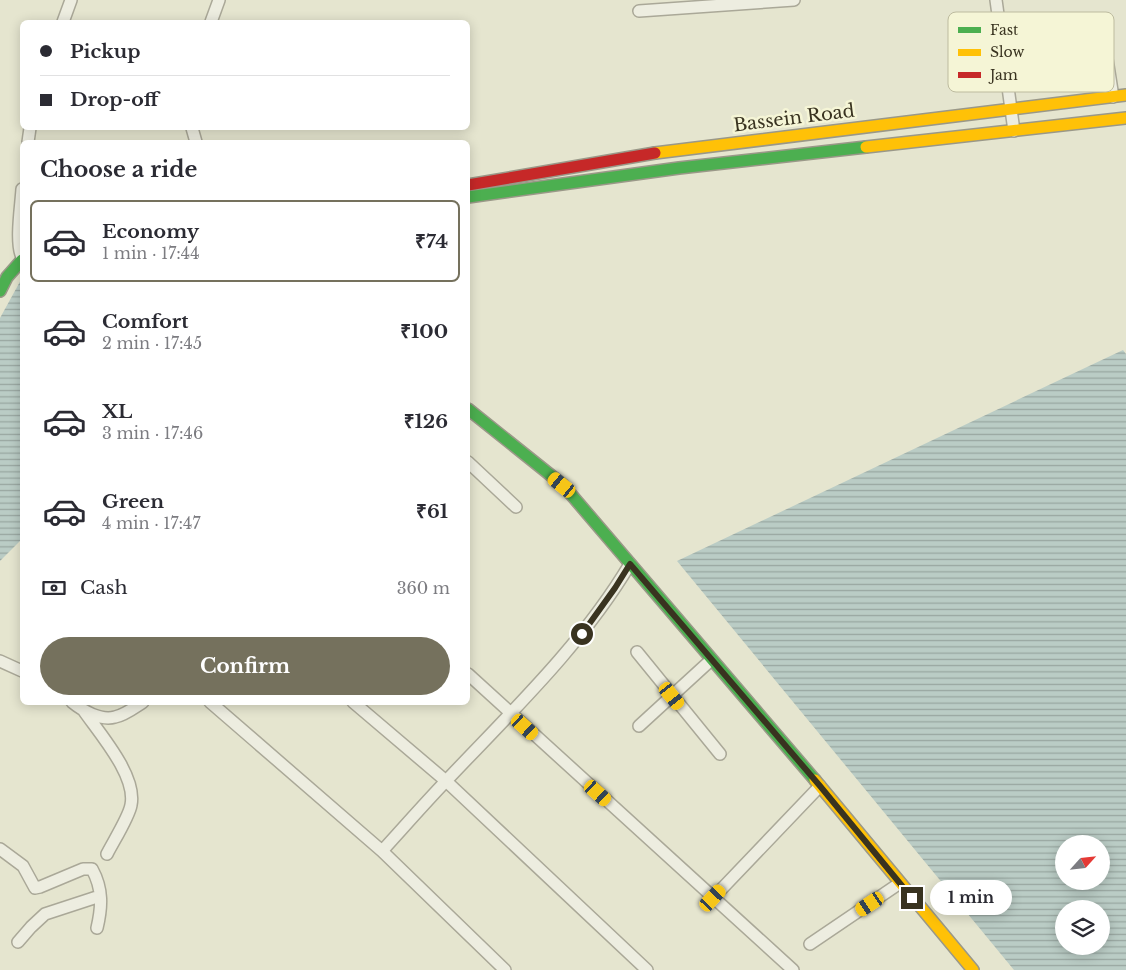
<!DOCTYPE html>
<html lang="en">
<head>
<meta charset="utf-8">
<style>
  :root { --surface:#fff; --page:#f2f2f3; --text:#2b2b33; --muted:#7c7c81; --line:#e1e1e2; --accent:#75715d }
  body { margin:0; font-family:"Libre Baskerville",serif; background:var(--page); color:var(--text); height:100vh; display:flex; flex-direction:column; font-size:19px; white-space:nowrap }
  * { box-sizing:border-box; margin:0 }
  p { font-size:16px; color:var(--muted) }
  .icon { flex:none; width:28px; height:28px; fill:none; stroke:currentColor; stroke-width:2; stroke-linecap:round; stroke-linejoin:round }
  .map { position:relative; flex:1; overflow:hidden }
  .panel { position:absolute; left:20px; top:140px; width:450px; height:565px; display:flex; flex-direction:column; background:var(--surface); border-radius:8px; box-shadow:0 2px 12px #0003 }
  .panel>* { flex:none }
  .hud { position:absolute; left:20px; top:20px; width:450px; height:110px; border-radius:8px; box-shadow:0 2px 12px #0003; display:grid; align-content:center; height:110px; padding:0 20px; background:var(--surface) }
  .needle { width:32px; rotate:63deg }
  .buttons { position:absolute; left:1055px; top:835px; display:grid; gap:10px }
  .buttons a { display:grid; place-items:center; width:55px; height:55px; border-radius:50%; background:var(--surface); box-shadow:0 2px 12px #0003; font-size:25px }
  .end { position:absolute; width:22px; height:22px; margin:-11px; border:6px solid #393320; background:#fff; box-shadow:0 0 0 2px #fff }
  .from { border-radius:50% }
  .bubble { position:absolute; height:35px; border-radius:18px; background:var(--surface); box-shadow:0 2px 12px #0003; font-size:16px; font-weight:800; line-height:35px; text-align:center }
  .car { position:absolute; width:15px; height:30px; margin:-15px -8px; border-radius:6px; box-shadow:0 0 4px 1px #0007; background:linear-gradient(#f5c518 24%,#345 0 40%,#f5c518 0 76%,#345 0 86%,#f5c518 0) }
  .hud b { display:flex; align-items:center; gap:18px; height:48px; font-size:19px }
  .hud b+b { border-top:1px solid var(--line) }
  .hud i { width:12px; height:12px; background:var(--text) }
  ul { padding:0; list-style:none }
  li { display:flex; align-items:center; gap:15px; height:82px; margin:0 10px 8px; padding:0 10px; border:2px solid transparent; border-radius:8px }
  li div { flex:1 }
  li b { display:block; font-size:19px }
  li em { font-style:normal; font-weight:800 }
  li.selected { border-color:var(--accent) }
  li>.icon { width:45px; height:45px; stroke-width:1.5 }
  h2 { padding:0 20px; font-size:22px; line-height:60px }
  .pay { display:flex; align-items:center; gap:12px; height:55px; padding:0 20px; font-size:19px }
  .pay p { margin-inline-start:auto }
  .primary-button { display:flex; gap:10px; margin-top:auto; padding:10px 20px }
  .primary-button a { flex:1; height:58px; border-radius:30px; background:var(--accent); color:#fff; font-size:20px; font-weight:800; line-height:58px; text-align:center }
  .map>svg:first-child { display:block }
  .water { fill:url(#water-rules); fill-rule:evenodd }
  .lines { fill:none; stroke-linecap:round; stroke-linejoin:round }
  .street-casing { stroke:#aaa898; stroke-width:14 }
  .fast-casing { stroke:#9a9888; stroke-width:14 }
  .slow-casing { stroke:#9a9888; stroke-width:14 }
  .jam-casing { stroke:#9a9888; stroke-width:14 }
  .street { stroke:#edede0; stroke-width:11 }
  .fast { stroke:#4caf50; stroke-width:11 }
  .slow { stroke:#ffc107; stroke-width:11 }
  .jam { stroke:#c62828; stroke-width:11 }
  .route { stroke:#393320; stroke-width:6 }
  .labels { text-anchor:middle; dominant-baseline:central; stroke-width:5; stroke-linejoin:round; paint-order:stroke }
  .street-label { font-size:18px; fill:#393320; stroke:#f5f5d6 }
  .key { fill:#f5f5d6; stroke:#bdbb9f; stroke-width:1 }
  .key-label { font-size:14px; fill:#393320 }
</style>
</head>
<body>
<div class="map">
<svg width="1126" height="970" viewBox="0 0 1126 970">
  <defs>
    <pattern id="water-rules" width="6" height="5" patternUnits="userSpaceOnUse" patternTransform="scale(1.25)"><rect width="6" height="5" fill="#baccc5"/><path d="M0 2.5h6" fill="none" stroke="#98a6a0"/></pattern>
  </defs>
  <rect width="100%" height="100%" fill="#e5e5cf"/>
  <!-- water -->
  <path class="water" d="M22,278V539L0,561V318Z
    M1123,350L1126,354V970H1014L677,561ZM1064,844H1101V881H1064ZM1064,909H1101V946H1064Z"/>
  <g class="lines">
    <!-- street casing -->
    <g class="street-casing">
      <path id="street" d="M996,0L1014,131
        M639,11L794,0
        M63,22L71,0
        M211,22L219,0
        M1004,67L1096,52L1103,53L1107,59L1113,97
        M192,128L196,142
        M28,142L30,128
        M22,189C21,206 15,243 22,257
        M468,462L516,507
        M637,652L720,754
        M0,661L22,671
        M468,674L793,970
        M72,702C83,711 101,721 115,717C125,715 135,707 143,702
        M210,702L382,851
        M353,702L446,781L647,970
        M84,711C100,734 137,776 131,805C129,817 113,842 107,854
        M639,726L711,660
        M0,849L23,866L35,888L40,887L83,869H92C103,889 102,907 97,928
        M713,898L820,786
        M18,942L31,927L45,914L100,896
        M810,944L900,883
        M505,970L382,851C403,828 424,804 446,781C511,712 581,646 630,564"/>
    </g>
    <!-- fast casing -->
    <g class="fast-casing">
      <path id="fast" d="M468,197L679,168L866,147
        M0,291L7,277L22,260
        M468,409L563,485L815,780"/>
    </g>
    <!-- slow casing -->
    <g class="slow-casing">
      <path id="slow" d="M866,147L1126,118
        M655,153L1126,95
        M815,780L973,970"/>
    </g>
    <!-- jam casing -->
    <g class="jam-casing">
      <path id="jam" d="M468,185L655,153"/>
    </g>
    <!-- street -->
    <use href="#street" class="street"/>
    <!-- fast -->
    <use href="#fast" class="fast"/>
    <!-- slow -->
    <use href="#slow" class="slow"/>
    <!-- jam -->
    <use href="#jam" class="jam"/>
  </g>
  <g class="lines">
    <!-- route -->
    <path class="route" d="M582,634L615,588L630,564L820,786L912,898"/>
  </g>
  <g class="labels">
    <!-- street labels -->
    <g class="street-label">
      <text transform="translate(794 118) rotate(-7)">Bassein Road</text>
    </g>
  </g>
  <!-- legend -->
  <rect x="948" y="12" width="166" height="80" rx="8" class="key"/>
  <rect x="958" y="27" width="23" height="6" fill="#4caf50"/>
  <rect x="958" y="49" width="23" height="7" fill="#ffc107"/>
  <rect x="958" y="72" width="23" height="6" fill="#c62828"/>
  <g class="key-label">
    <text x="990" y="35">Fast</text>
    <text x="990" y="57">Slow</text>
    <text x="990" y="80">Jam</text>
  </g>
</svg>
<div class="buttons">
<a><svg class="needle" viewBox="-14 -14 28 28"><path d="M0-13l5 13h-10z" fill="#e53935"/><path d="M0 13l5-13h-10z" fill="#7c7c81"/></svg></a>
<a><svg class="icon" aria-label="layers" viewBox="0 0 24 24"><path d="M12 4l9 5-9 5-9-5zM3 14l9 5 9-5"/></svg></a>
</div>
<i class="end from" style="left:582px;top:634px"></i>
<i class="end" style="left:912px;top:898px"></i>
<div class="bubble" style="left:930px;top:880px;width:82px">1 min</div>
<i class="car" style="left:562px;top:485px;rotate:309deg"></i>
<i class="car" style="left:672px;top:696px;rotate:141deg"></i>
<i class="car" style="left:525px;top:727px;rotate:132deg"></i>
<i class="car" style="left:598px;top:793px;rotate:132deg"></i>
<i class="car" style="left:713px;top:898px;rotate:43deg"></i>
<i class="car" style="left:870px;top:904px;rotate:236deg"></i>
<div class="hud">
<b><i class="from"></i>Pickup</b>
<b><i></i>Drop-off</b>
</div>
<section class="panel">
<h2>Choose a ride</h2>
<ul>
<li class="selected"><svg class="icon" aria-label="car" viewBox="0 0 24 24"><path d="M5 17H2v-5l4-1 3-4h7l3 4 3 1v5h-3M9 17h6M6 11h13"/><circle cx="7" cy="17" r="2"/><circle cx="17" cy="17" r="2"/></svg><div><b>Economy</b><p>1 min · 17:44</p></div><em>₹74</em></li>
<li><svg class="icon" aria-label="car" viewBox="0 0 24 24"><path d="M5 17H2v-5l4-1 3-4h7l3 4 3 1v5h-3M9 17h6M6 11h13"/><circle cx="7" cy="17" r="2"/><circle cx="17" cy="17" r="2"/></svg><div><b>Comfort</b><p>2 min · 17:45</p></div><em>₹100</em></li>
<li><svg class="icon" aria-label="car" viewBox="0 0 24 24"><path d="M5 17H2v-5l4-1 3-4h7l3 4 3 1v5h-3M9 17h6M6 11h13"/><circle cx="7" cy="17" r="2"/><circle cx="17" cy="17" r="2"/></svg><div><b>XL</b><p>3 min · 17:46</p></div><em>₹126</em></li>
<li><svg class="icon" aria-label="car" viewBox="0 0 24 24"><path d="M5 17H2v-5l4-1 3-4h7l3 4 3 1v5h-3M9 17h6M6 11h13"/><circle cx="7" cy="17" r="2"/><circle cx="17" cy="17" r="2"/></svg><div><b>Green</b><p>4 min · 17:47</p></div><em>₹61</em></li>
</ul>
<div class="pay"><svg class="icon" aria-label="cash" viewBox="0 0 24 24"><path d="M3 7h18v10H3z"/><circle cx="12" cy="12" r="2"/></svg>Cash<p>360 m</p></div>
<div class="primary-button"><a>Confirm</a></div>
</section>
</div>
</body>
</html>
